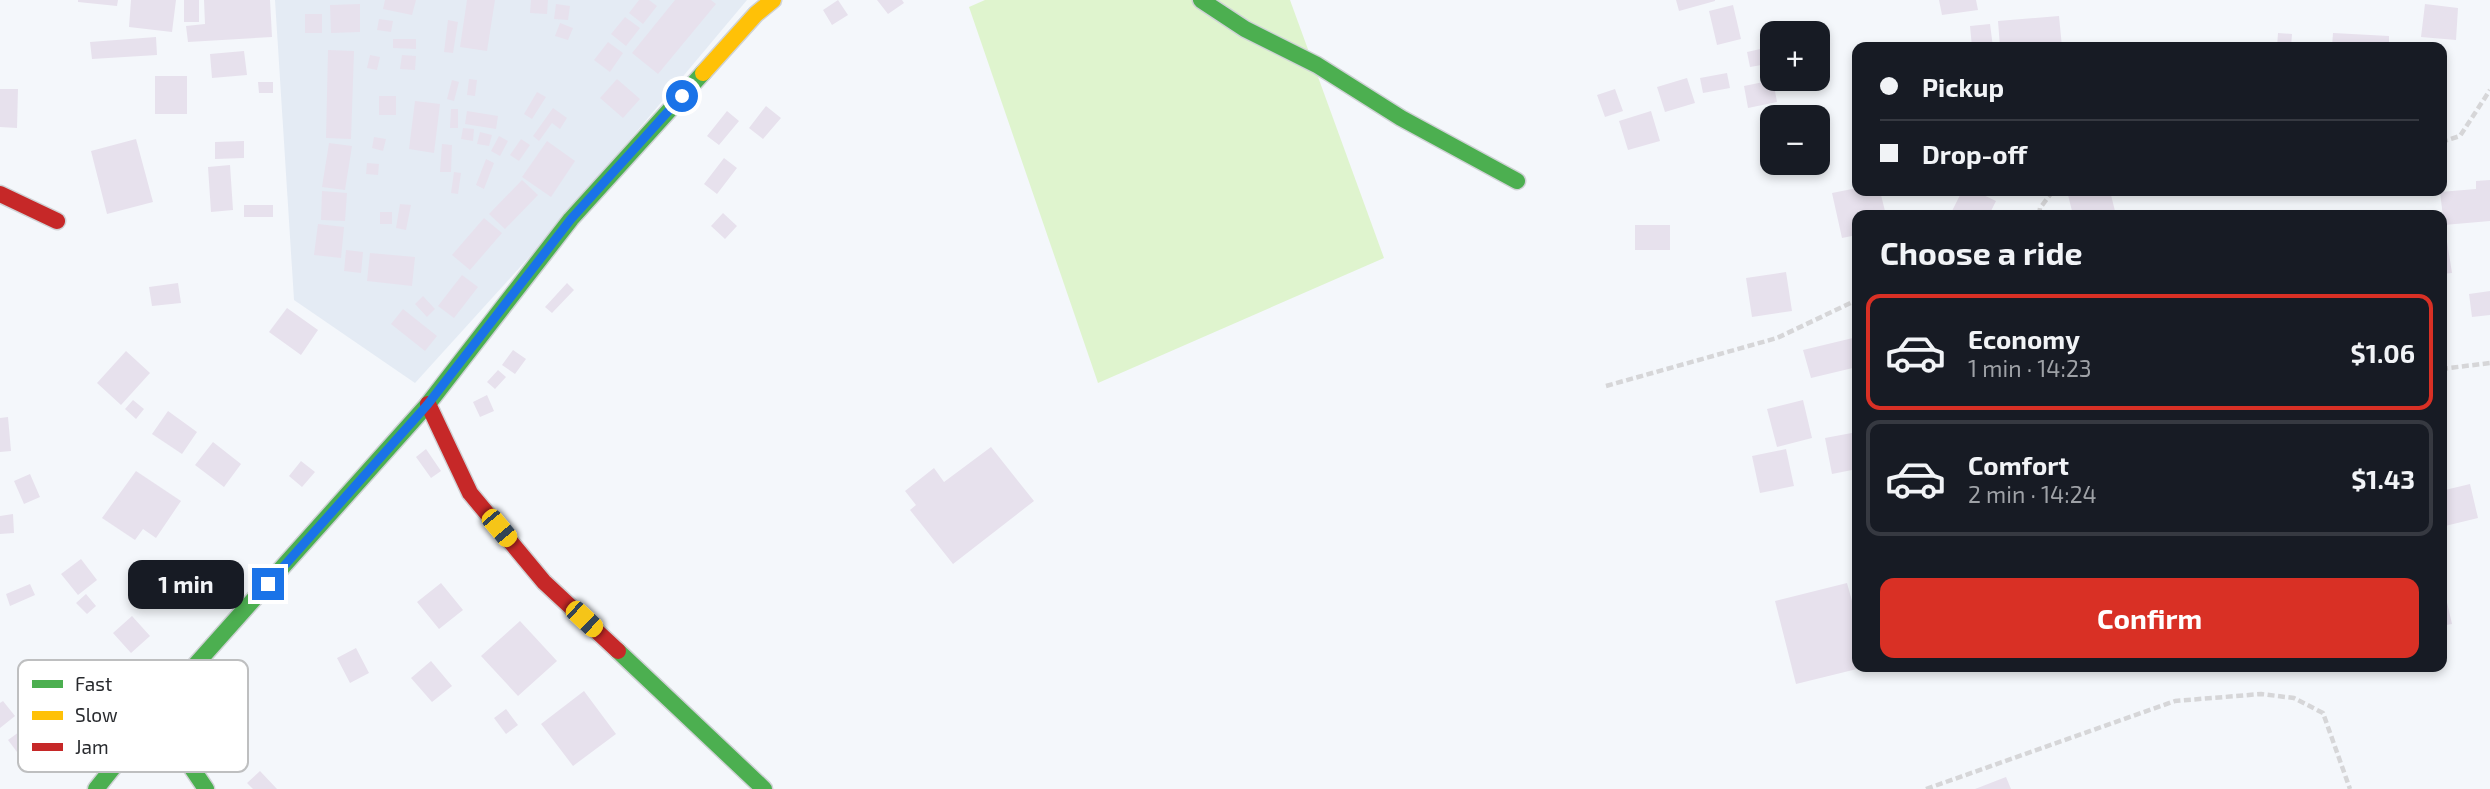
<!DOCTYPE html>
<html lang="en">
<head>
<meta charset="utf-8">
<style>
  :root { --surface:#171b24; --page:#242831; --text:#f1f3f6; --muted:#9ea1a6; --line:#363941; --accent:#d93025 }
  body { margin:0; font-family:"Exo 2",sans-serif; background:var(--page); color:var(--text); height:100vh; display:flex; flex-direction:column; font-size:26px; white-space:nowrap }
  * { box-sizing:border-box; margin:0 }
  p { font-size:23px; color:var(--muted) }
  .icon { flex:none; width:38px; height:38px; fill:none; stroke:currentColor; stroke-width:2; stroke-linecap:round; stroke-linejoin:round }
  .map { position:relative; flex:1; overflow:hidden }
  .details { position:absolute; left:1852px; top:210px; width:595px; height:462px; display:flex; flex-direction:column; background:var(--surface); border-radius:14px; box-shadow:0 4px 10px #0003 }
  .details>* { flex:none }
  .hud { position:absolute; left:1852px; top:42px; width:595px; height:154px; border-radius:14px; box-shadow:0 4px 10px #0003; display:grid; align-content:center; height:154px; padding:0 28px; background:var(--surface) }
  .fabs { position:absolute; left:1760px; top:21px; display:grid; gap:14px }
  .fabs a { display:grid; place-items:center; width:70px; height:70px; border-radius:14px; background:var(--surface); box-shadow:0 4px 10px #0003; font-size:35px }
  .end { position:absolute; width:32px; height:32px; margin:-16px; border:9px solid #1a73e8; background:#fff; box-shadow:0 0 0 4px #fff }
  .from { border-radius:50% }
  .bubble { position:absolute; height:49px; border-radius:14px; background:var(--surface); box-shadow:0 4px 10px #0003; font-size:23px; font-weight:700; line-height:49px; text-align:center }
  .car { position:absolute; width:21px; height:42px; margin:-21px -10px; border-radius:9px; box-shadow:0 0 5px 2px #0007; background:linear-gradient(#f5c518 24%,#345 0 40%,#f5c518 0 76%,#345 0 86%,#f5c518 0) }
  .hud b { display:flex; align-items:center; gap:24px; height:66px; font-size:26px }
  .hud b+b { border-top:2px solid var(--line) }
  .hud i { width:18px; height:18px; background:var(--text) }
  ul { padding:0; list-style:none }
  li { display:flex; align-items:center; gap:21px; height:116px; margin:0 14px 10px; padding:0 14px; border:4px solid var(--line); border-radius:14px }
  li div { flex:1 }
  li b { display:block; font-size:26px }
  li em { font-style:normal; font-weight:700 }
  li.active { border-color:var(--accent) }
  li>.icon { width:63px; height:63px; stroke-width:1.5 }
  h2 { padding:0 28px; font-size:32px; line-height:84px }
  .button { display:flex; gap:14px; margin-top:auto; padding:14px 28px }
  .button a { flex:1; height:80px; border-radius:14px; background:var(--accent); color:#fff; font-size:28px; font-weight:700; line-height:80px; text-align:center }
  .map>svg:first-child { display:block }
  .built { fill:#e4ebf4 }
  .green { fill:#dff4ce }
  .building { fill:#e7e1ed }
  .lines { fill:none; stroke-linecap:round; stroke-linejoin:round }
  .fast-casing { stroke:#cfd2d5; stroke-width:19 }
  .slow-casing { stroke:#cfd2d5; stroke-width:19 }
  .jam-casing { stroke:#cfd2d5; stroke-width:19 }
  .path { stroke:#d6d6d8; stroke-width:4.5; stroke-dasharray:7 3.5; stroke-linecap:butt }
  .fast { stroke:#4caf50; stroke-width:16 }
  .slow { stroke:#ffc107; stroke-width:16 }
  .jam { stroke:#c62828; stroke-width:16 }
  .route { stroke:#1a73e8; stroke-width:9 }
  .key { fill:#fff; stroke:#bebfc0; stroke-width:2 }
  .key-label { font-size:19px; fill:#282a2e }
</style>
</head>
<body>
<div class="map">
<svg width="2490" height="789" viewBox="0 0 2490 789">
  <rect width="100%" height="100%" fill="#f4f7fb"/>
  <!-- built -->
  <path class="built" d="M275,0H747L560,223L415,383L294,300Z"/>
  <!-- green -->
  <path class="green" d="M985,0H1290L1384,258L1098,383L969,7Z"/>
  <!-- building -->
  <path class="building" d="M78,0H118L117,6L78,2Z
    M131,0H176L172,32L129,27Z
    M184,0H199V22H184Z
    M204,0H270L272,37L188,42L186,26L205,24Z
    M385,0H416L412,15L383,9Z
    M467,0H495L487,51L460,47Z
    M531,0H548L547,14L530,13Z
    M639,0H649L657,6L643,24L629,13Z
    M675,0H711L716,4L658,74L632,53Z
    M838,0L848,15L832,25L823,10Z
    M877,0H902L904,3L888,14Z
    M1676,0H1715V1L1679,11Z
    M1939,0H1976L1978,10L1942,15Z
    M360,4V32L331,33L330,5Z
    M556,4L570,6L568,20L554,19Z
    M2425,4L2458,8L2456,40L2421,37Z
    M1733,5L1741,39L1717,45L1709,11Z
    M305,14H322V33H305Z
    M2059,16L2062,47H2000L1998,21Z
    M625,17L640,28L626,46L611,34Z
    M379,19L393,21L391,32L377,30Z
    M448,20L458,22L453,53L444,52Z
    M560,23L573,28L568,40L555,36Z
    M1990,24L1993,47H1972L1970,26Z
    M2278,33L2292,34L2291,47H2277Z
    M2333,33L2389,36V47H2332Z
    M156,37L157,55L92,59L90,42Z
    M393,39H416V49L393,48Z
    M608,42L623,53L610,72L594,60Z
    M1769,47L1773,63L1750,67L1747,52Z
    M328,50L354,51L351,139L326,138Z
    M244,51L247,75L212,78L210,54Z
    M370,55L380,57L377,70L367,68Z
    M402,55L416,56L415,70L400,69Z
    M1727,73L1730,88L1703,93L1700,78Z
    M155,76H187V114H155Z
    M1687,78L1695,103L1665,112L1657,87Z
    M469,79L477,80L475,96L467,95Z
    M617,79L640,99L623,118L600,98Z
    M452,80L459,82L454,101L447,99Z
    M1773,80L1777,102L1748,108L1744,86Z
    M258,82H273V93H259Z
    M0,89H18L17,128L0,127Z
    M1615,89L1623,111L1605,117L1597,95Z
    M537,92L546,97L532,119L524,114Z
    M379,96H396V115H379Z
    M415,101L440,104L434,153L409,149Z
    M766,106L781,118L763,139L749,128Z
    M553,108L567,118L560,129L552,123L539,141L533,136Z
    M451,109H458V128H450Z
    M467,111L498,116L496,129L465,124Z
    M727,111L739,121L719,145L707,136Z
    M1651,111L1660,141L1628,150L1619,121Z
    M463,128L474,129L473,141L461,139Z
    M480,132L492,135L489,146L477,144Z
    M499,136L508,141L500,156L491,151Z
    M374,137L386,139L383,151L372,148Z
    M136,139L153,202L107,214L91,151Z
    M521,139L530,145L519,161L510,155Z
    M244,141V158L215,159V142Z
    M547,141L575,161L551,197L522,177Z
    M329,143L352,146L345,190L322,187Z
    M442,144L452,145L451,172H440Z
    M724,158L737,168L717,194L704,184Z
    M486,159L494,163L484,189L476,185Z
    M367,163L379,164L378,175L366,174Z
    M230,165L233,210L211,212L208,167Z
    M454,172L461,173L458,194L451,193Z
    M522,180L538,195L505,229L489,214Z
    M2490,180V221L2444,225L2440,192L2476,189V181Z
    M1857,188V191H1880L1886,215H1857L1856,265L1852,251L1856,250L1852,236L1842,238L1832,193Z
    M322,191L347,193L345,221L321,220Z
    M1962,191H1975L1996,201L1989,215H1950Z
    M2067,191H2110L2116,215H2078L2077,210L2072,211Z
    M400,204L411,205L406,230L396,228Z
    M244,205H273V217H244Z
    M380,212H392V224H380Z
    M723,213L737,226L725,239L711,226Z
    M484,218L502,233L470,270L452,255Z
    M318,224L344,227L341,258L314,255Z
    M1635,225H1670V250H1635Z
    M2445,229L2452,273L2441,274V230Z
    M346,250L363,252L361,273L344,271Z
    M370,253L415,257L412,286L367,281Z
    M1786,272L1792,311L1752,317L1746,278Z
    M462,275L478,287L454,318L438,306Z
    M178,283L181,303L152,306L149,287Z
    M567,283L574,290L552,313L545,307Z
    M2490,291V315L2472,317L2469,294Z
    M423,296L435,309L427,317L415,304Z
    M287,308L318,330L301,355L269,332Z
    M403,309L437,336L425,351L391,324Z
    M1857,337V367L1811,378L1803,350Z
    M513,350L526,359L515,374L502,365Z
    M126,351L150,373L121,405L97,383Z
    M498,370L506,377L495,389L487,382Z
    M487,395L494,411L480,417L473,402Z
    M133,400L144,409L136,419L125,409Z
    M1803,400L1812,438L1777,447L1767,409Z
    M168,411L197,432L182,454L152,434Z
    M8,417L11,451L0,452V418Z
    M1857,432V469L1832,474L1825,438Z
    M213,442L241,464L224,487L195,465Z
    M991,447L1034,501L953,564L910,510L916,505L905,491L934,468L944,482Z
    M426,449L441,471L431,478L416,457Z
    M1786,449L1794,486L1760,493L1752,456Z
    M301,461L315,472L302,487L289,476Z
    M136,471L181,501L156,538L143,529L135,540L102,518Z
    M30,474L40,497L24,504L14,481Z
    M2470,484L2478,518L2441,527V491Z
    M13,514L14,533L0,534V516Z
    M81,559L97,580L78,595L61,574Z
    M441,583L463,610L439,629L417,602Z
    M1847,583L1857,619V669L1796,684L1775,601Z
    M30,584L35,595L10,606L6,594Z
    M86,594L96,606L87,614L76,603Z
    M2446,598L2452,624L2441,626V599Z
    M132,616L150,636L131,653L113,633Z
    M520,621L557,661L518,696L481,656Z
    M356,648L369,673L350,683L337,658Z
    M431,661L452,686L432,702L411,678Z
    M584,691L616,734L573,766L541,724Z
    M3,701L15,716L0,728V703Z
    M506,709L518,725L506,734L494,718Z
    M30,724L42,740L20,756L8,740Z
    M260,771L277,789H253L247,783Z
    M2006,777L2011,789H1975Z"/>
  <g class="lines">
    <!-- fast casing -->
    <g class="fast-casing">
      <path id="fast" d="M1201,0L1245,29L1317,65L1401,118L1517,181
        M618,651L764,789
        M156,715L206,789
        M96,789L197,663L428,404L571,219L703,73"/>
    </g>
    <!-- slow casing -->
    <g class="slow-casing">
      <path id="slow" d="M703,73L756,14L773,0"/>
    </g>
    <!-- jam casing -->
    <g class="jam-casing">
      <path id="jam" d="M0,194L57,221
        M428,404L470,493L544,582L618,651"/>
    </g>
    <!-- path -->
    <path class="path" d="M2441,142L2460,136L2490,90
      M2039,215L2040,208L2053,191
      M2441,369L2490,363
      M1606,386L1777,338L1857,300
      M1926,789L2175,701L2261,694L2294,698L2323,713L2350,789"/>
    <!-- fast -->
    <use href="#fast" class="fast"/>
    <!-- slow -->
    <use href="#slow" class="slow"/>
    <!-- jam -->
    <use href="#jam" class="jam"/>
  </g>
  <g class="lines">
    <!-- route -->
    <path class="route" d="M268,584L428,404L571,219L682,96"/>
  </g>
  <!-- legend -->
  <rect x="18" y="660" width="230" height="112" rx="10" class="key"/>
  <rect x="32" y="680" width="31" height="8" fill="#4caf50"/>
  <rect x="32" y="711" width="31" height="9" fill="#ffc107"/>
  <rect x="32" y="743" width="31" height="8" fill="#c62828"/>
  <g class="key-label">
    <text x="75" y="691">Fast</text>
    <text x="75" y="722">Slow</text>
    <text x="75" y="754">Jam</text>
  </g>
</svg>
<div class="fabs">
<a>+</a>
<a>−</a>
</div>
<i class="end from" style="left:682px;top:96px"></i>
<i class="end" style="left:268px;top:584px"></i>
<div class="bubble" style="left:128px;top:560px;width:116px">1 min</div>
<i class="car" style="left:499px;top:528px;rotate:140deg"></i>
<i class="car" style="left:584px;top:619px;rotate:133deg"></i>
<div class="hud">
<b><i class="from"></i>Pickup</b>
<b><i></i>Drop-off</b>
</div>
<section class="details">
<h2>Choose a ride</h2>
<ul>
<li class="active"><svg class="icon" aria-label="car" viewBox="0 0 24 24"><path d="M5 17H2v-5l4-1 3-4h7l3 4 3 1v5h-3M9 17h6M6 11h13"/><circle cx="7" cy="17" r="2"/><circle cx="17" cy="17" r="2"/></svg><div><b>Economy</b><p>1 min · 14:23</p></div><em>$1.06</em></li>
<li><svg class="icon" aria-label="car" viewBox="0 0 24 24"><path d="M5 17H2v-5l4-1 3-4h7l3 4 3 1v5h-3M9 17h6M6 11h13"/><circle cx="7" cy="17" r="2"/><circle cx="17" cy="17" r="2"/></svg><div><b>Comfort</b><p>2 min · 14:24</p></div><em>$1.43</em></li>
</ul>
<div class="button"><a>Confirm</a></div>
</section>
</div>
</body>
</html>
